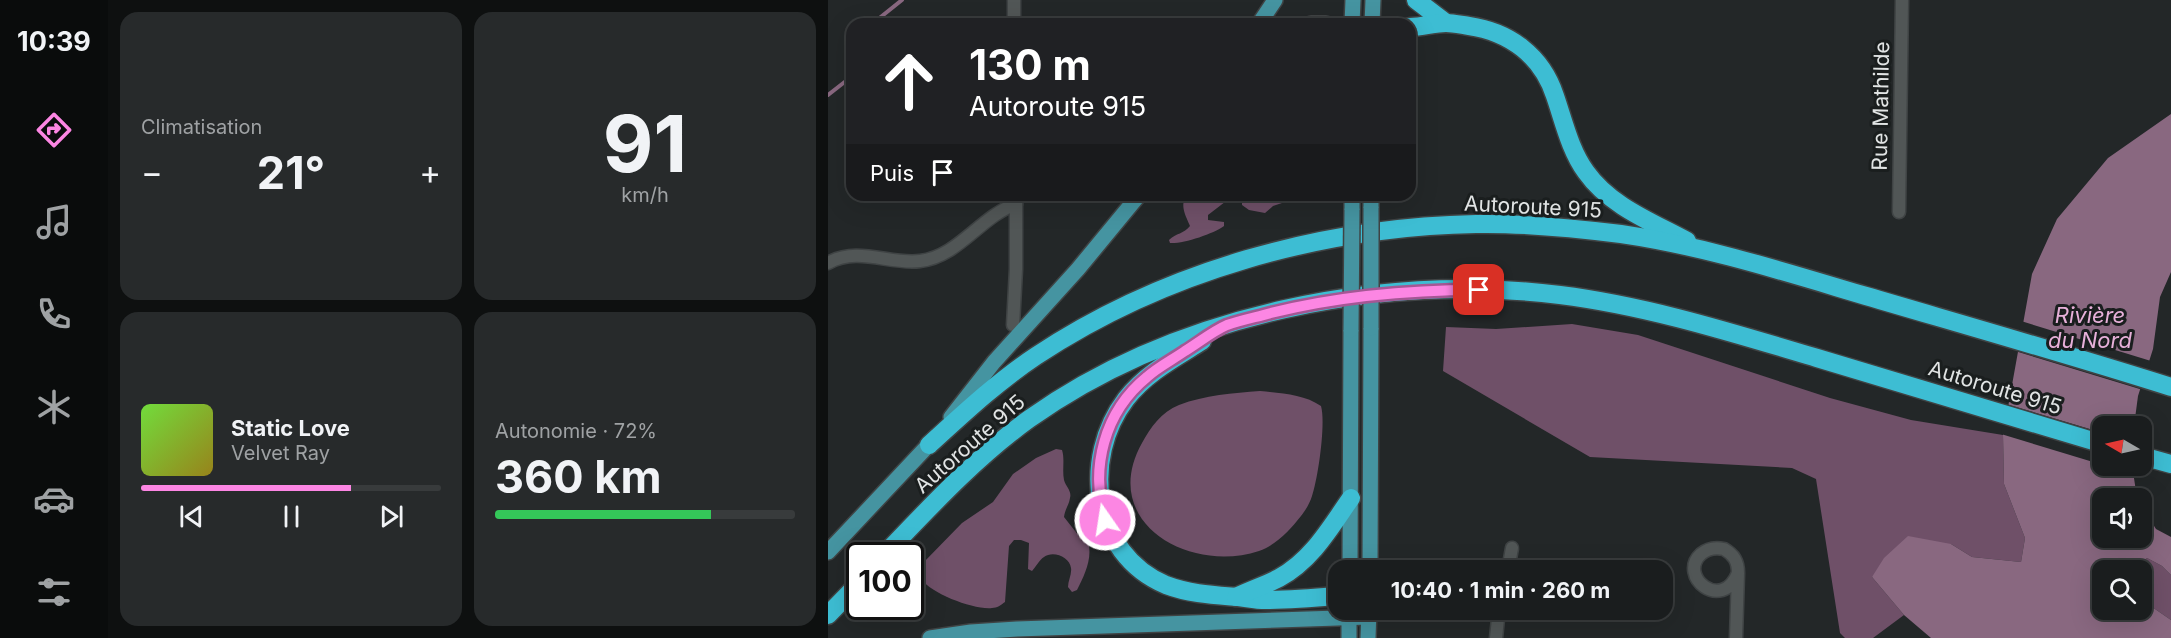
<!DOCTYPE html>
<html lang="fr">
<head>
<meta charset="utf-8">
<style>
  body { margin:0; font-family:Inter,sans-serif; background:#272a2b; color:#f1f3f6; height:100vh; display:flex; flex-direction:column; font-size:22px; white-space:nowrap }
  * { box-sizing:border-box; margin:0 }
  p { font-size:20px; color:#9fa2a4 }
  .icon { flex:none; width:33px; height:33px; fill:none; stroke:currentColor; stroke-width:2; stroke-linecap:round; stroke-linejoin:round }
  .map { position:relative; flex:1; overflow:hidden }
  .sheet { display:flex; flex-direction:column; gap:12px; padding:12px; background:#0e1010; width:720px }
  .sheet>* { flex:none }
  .top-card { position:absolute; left:18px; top:18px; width:570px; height:183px; border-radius:18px; box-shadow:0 6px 24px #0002,0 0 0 2px #383b3c; background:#202124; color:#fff; overflow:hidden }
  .needle { width:39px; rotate:279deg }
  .fabs { position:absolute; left:1264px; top:416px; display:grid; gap:12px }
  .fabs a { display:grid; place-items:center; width:60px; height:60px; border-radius:12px; background:#1a1d1e; box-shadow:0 6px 24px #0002,0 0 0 2px #383b3c; font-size:30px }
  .speed { position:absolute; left:18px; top:542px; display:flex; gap:12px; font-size:30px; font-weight:700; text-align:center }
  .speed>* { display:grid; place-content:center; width:78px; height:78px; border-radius:50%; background:#1a1d1e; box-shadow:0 6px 24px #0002,0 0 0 2px #383b3c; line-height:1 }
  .speed .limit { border:3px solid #111; border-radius:9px; background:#fff; color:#111 }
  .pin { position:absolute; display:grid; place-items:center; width:51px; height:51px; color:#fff; margin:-26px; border-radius:12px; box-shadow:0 3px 9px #0006 }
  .me { position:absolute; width:66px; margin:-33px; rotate:347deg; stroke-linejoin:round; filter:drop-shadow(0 0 4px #0008) }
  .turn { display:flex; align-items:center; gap:21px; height:126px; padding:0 24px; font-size:27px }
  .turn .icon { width:78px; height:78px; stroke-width:2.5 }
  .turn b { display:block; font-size:42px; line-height:51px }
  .then { display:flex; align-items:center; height:57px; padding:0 24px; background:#0003; gap:12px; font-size:22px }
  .big { font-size:45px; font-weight:700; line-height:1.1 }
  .sheet .tile { flex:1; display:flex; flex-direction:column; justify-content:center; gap:9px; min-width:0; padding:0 21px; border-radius:18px; background:#272a2b }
  .sheet .dial { align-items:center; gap:0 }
  .dial b { font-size:78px; line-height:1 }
  .song { display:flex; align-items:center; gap:18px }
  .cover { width:72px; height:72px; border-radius:9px; background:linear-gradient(135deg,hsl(100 70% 55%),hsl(50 70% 35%)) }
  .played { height:6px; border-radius:3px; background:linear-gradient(90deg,#fc86e3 70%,#383b3c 70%) }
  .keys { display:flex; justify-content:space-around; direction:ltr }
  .heat { display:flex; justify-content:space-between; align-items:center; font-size:33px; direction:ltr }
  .charge { height:9px; border-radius:4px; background:linear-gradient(90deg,#34c759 72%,#383b3c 0) }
  .sheet .tiles { flex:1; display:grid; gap:12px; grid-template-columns:repeat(2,1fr) }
  .trip { position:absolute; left:500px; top:560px; width:345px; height:60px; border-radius:18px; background:#1a1d1e; box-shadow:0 6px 24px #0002,0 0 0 2px #383b3c; font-weight:700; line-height:60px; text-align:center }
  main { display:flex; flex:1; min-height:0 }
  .menu { display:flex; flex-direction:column; width:108px; justify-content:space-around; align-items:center; background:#0a0c0c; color:#9fa2a4 }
  .menu .icon { width:42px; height:42px }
  .menu .active { color:#fc86e3 }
  .menu b { font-size:27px; color:#f1f3f6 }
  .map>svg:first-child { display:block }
  .forest { fill:#6f5068 }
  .water { fill:#896880 }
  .pier { fill:#232728 }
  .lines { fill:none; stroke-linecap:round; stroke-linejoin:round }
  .stream { stroke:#896880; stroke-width:4 }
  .minor-casing { stroke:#3f4344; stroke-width:15 }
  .major-casing { stroke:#3f4344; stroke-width:18 }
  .highway-casing { stroke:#3f4344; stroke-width:21 }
  .minor { stroke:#515656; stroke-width:12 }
  .major { stroke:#4594a1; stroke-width:15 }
  .highway { stroke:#3dbdd3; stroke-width:18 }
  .major-bridge-casing { stroke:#3f4344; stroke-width:18; stroke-linecap:butt }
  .major-bridge { stroke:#4594a1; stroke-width:15 }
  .route-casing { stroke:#a45794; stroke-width:15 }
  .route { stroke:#fc86e3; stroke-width:10 }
  .labels { text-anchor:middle; stroke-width:6; stroke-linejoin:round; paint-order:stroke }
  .street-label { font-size:21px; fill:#e1e4e4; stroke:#1a1e1e }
  .water-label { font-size:22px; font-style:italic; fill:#e7b0d9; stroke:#1a1e1e }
</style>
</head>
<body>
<main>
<nav class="menu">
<b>10:39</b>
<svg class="icon active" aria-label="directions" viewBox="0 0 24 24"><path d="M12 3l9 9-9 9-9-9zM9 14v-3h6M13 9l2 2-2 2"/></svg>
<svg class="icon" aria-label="music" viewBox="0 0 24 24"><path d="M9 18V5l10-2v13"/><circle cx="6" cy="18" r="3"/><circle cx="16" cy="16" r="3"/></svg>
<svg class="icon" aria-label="phone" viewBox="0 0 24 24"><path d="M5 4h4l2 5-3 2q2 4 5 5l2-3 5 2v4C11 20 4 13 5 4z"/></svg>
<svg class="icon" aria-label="climate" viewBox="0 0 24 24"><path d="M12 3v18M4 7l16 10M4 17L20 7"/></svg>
<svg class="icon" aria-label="car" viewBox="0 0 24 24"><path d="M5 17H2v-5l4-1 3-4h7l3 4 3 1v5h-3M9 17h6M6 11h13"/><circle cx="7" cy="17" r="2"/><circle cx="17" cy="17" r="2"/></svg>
<svg class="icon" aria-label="filters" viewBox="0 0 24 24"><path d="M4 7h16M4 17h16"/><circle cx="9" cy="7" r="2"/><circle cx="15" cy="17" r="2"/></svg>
</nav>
<section class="sheet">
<div class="tiles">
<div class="tile"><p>Climatisation</p>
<div class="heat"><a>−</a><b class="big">21°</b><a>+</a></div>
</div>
<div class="tile dial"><b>91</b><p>km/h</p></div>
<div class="tile">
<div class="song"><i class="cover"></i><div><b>Static Love</b><p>Velvet Ray</p></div></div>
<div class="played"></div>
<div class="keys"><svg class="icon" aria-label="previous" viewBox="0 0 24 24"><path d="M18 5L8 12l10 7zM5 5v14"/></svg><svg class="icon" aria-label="pause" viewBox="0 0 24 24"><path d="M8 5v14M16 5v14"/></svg><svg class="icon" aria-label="next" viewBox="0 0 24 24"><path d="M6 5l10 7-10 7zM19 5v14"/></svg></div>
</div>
<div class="tile"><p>Autonomie · 72%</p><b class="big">360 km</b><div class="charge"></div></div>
</div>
</section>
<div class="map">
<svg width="1343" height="638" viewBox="0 0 1343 638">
  <rect width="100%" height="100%" fill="#232728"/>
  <g class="forest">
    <path d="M 359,195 L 406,195 L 380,215 L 380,220 L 396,222 L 396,226 C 385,234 355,244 342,243 L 341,240 C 348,233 356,234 362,226 C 358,216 351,205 359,195 Z"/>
    <path d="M 414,195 L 460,195 L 457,202 L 445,206 L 437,213 L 421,210 L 414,205 Z"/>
    <path d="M 744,324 L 810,335 L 1002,398 L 1083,420 L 1175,435 L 1176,484 L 1197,538 L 1193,562 L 1144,557 L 1123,544 L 1044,577 L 1076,615 L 1045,638 L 1017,638 L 1012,633 L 988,479 L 964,468 L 762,457 L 615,371 L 618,327 L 668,329 Z"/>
    <path d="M 432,391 C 452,393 476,394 493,406 C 498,423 490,479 484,496 C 482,503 477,511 473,516 C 462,530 448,545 431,551 C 361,574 270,522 314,443 C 323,427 333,412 351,405 C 377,395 405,393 432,391 Z"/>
    <path d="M 228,449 L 234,450 C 237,459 234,470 236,480 C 238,487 244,491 242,498 C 241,505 237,509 236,517 L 251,536 L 260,542 C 265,558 256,576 249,590 L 244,592 L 240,587 C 240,581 244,574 243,568 C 242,557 225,550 216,557 C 211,560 208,567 204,571 L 200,569 L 201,543 L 193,540 L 186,540 L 181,546 L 177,602 C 173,605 169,608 164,608 C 146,610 104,594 93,579 L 95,563 L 134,523 L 165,502 L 185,474 L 208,458 Z"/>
    <path d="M 1319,558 L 1334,566 L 1343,575 L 1343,620 L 1314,600 L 1314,570 L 1302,570 Z"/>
  </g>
  <path class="water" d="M 1343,114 L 1343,272 L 1332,297 L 1325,349 L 1310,396 L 1306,426 L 1275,426 L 1275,465 L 1304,465 L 1309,498 L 1275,498 L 1275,537 L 1314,537 L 1314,507 L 1328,529 L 1343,537 L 1343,575 L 1334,566 L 1319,558 L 1302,570 L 1275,570 L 1275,609 L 1314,609 L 1314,600 L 1343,620 L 1343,638 L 1103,638 L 1076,615 L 1044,577 L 1056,558 L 1080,536 L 1123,544 L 1144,557 L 1193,562 L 1197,538 L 1176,484 L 1175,435 L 1204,274 L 1229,219 L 1280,158 Z"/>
  <g class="pier">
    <path d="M 1193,321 L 1323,361 L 1315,390 L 1187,351 Z"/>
    <path d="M 1178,404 L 1275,433 L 1275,465 L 1173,434 Z"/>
    <path d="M 1277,465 L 1307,465 L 1307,474 L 1304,473 Z"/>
  </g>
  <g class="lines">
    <g class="stream">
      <path d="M 44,24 L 74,0"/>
      <path d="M 0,95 L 23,77 L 24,73"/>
    </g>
    <g class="minor-casing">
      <g id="minor">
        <path d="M 186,0 L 186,24"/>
        <path d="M 1071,212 L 1074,0"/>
        <path d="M 0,263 C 30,246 62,265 92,261 C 130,257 153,216 188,204"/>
        <path d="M 185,325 L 188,269 L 188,195"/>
        <path d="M 680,570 L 684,548"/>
        <path d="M 668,638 L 671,609"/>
        <path d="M 908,638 L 910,573 C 910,561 906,555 896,549 C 887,547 880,548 873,554 C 849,576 894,613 910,573"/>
      </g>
    </g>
    <g class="major-casing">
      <g id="major">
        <path d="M 431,24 L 447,0"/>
        <path d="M 483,24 L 498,24"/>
        <path d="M 524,24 L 525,0"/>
        <path d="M 544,24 L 545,0"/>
        <path d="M 524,195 L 524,210"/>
        <path d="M 543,208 L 543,195"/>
        <path d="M 123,417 L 166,362 L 250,269 L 311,195"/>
        <path d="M 0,552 L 109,436"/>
        <path d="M 522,570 L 523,330"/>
        <path d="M 542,570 L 543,328"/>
        <path d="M 102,638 L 143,632 L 189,629 L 540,617"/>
        <path d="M 521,638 L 521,609"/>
        <path d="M 540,638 L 541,609"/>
      </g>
    </g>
    <g class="highway-casing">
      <g id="highway">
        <path d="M 588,0 L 618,23"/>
        <path d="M 582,27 C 595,27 606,23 618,23 C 625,23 634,25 641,26 C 682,32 714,56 727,96 C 736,122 742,150 758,172 C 782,206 824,222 859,241"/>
        <path d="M 374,341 C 347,358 318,373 298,399 C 253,458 264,554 338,585 C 362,594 385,595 410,597 C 419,598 428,600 437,600 C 461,600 486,598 510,596"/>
        <path d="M 101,445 C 135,414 169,382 208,356 C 336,271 495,227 648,224 C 696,223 745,228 793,234 C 876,246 957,272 1038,296 C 1140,326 1242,355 1343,387"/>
        <path d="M 1314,456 L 1343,464"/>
        <path d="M 56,555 C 102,507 147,458 201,419 C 349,314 554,273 732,295 C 820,306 905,333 989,358 C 1085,386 1180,415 1275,444"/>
        <path d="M 408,597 C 422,590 438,585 451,578 C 484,560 502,528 523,498"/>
        <path d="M 0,615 L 32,582"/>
      </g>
    </g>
    <use href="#minor" class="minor"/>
    <use href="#major" class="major"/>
    <use href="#highway" class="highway"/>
    <g class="major-bridge-casing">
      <g id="major-bridge">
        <path d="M 543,328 L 543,208"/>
        <path d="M 523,330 L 524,210"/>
      </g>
    </g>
    <use href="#major-bridge" class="major-bridge"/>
  </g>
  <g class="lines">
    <g class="route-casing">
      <path id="route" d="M 277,520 C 262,468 276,412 319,377 C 330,367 344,360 357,351 C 370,343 385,331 399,325 C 413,320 429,317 443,313 C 511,296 581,290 651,290"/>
    </g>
    <use href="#route" class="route"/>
  </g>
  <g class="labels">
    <g class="street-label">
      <text transform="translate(1053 106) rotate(-89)" y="7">Rue Mathilde</text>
      <text transform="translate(705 207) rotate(3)" y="7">Autoroute 915</text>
      <text transform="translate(1167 388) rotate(17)" y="7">Autoroute 915</text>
      <text transform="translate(142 444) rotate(-41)" y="7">Autoroute 915</text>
    </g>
    <g class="water-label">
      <text x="1262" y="323">Rivière<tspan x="1262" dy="25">du Nord</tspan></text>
    </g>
  </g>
</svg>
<div class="fabs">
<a><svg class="needle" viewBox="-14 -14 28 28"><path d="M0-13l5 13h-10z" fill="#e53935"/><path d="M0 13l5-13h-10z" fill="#9fa2a4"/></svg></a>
<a><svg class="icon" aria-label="sound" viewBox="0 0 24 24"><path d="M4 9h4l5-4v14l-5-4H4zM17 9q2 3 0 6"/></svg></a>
<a><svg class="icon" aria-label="search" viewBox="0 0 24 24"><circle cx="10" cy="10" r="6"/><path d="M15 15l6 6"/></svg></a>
</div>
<div class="speed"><div class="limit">100</div></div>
<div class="pin" style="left:651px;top:290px;background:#d93025"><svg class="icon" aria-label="arrive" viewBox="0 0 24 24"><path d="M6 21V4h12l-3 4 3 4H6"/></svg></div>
<svg class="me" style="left:277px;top:520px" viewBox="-20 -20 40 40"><circle r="17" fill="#fc86e3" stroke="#fff" stroke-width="3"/><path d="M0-11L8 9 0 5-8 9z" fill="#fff"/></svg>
<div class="trip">10:40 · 1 min · 260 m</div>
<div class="top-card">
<div class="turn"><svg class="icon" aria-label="ahead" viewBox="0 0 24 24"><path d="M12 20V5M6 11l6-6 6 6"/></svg><div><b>130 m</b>Autoroute 915</div></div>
<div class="then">Puis<svg class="icon" aria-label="arrive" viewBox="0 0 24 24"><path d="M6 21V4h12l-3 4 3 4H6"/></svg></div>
</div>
</div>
</main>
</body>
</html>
